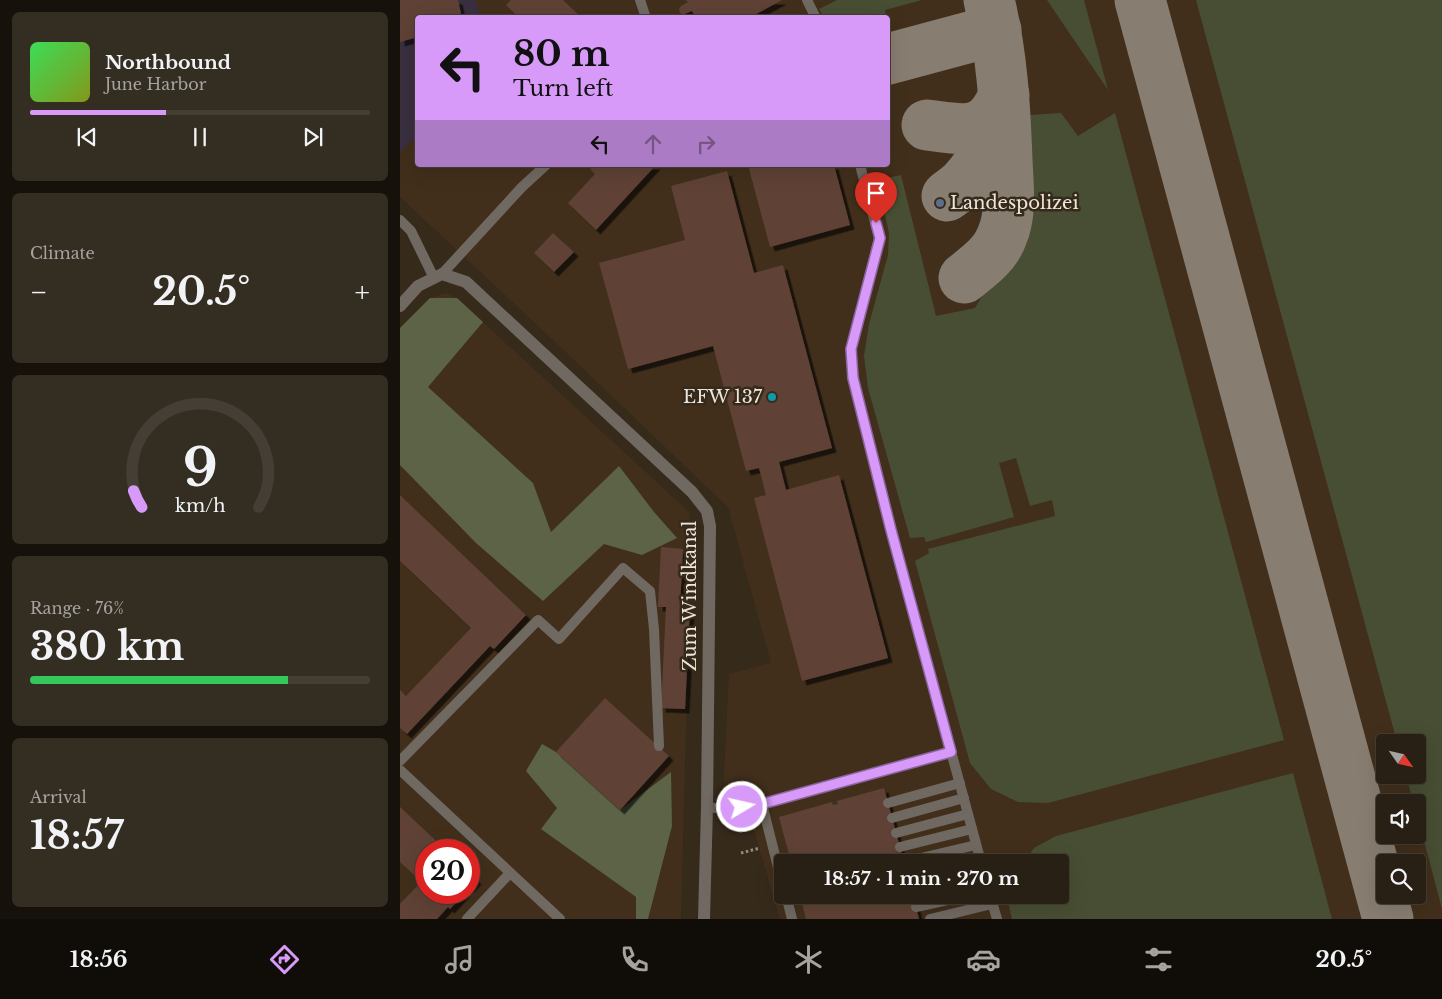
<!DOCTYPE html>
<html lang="en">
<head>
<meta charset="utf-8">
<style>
  body { margin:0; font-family:"Libre Baskerville",serif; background:#342d22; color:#f1f3f6; height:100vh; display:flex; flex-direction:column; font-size:19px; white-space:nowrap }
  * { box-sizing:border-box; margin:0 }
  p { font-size:16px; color:#a5a3a0 }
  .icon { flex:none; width:28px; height:28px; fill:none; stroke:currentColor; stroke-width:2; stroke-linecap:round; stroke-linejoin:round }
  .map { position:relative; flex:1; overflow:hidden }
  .sheet { display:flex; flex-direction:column; gap:12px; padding:12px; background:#16120b; width:400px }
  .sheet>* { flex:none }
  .banner { position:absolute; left:15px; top:15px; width:475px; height:152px; border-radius:5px; box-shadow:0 5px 20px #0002,0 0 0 1px #443e34; background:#d89af8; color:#111; overflow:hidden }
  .needle { width:32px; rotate:124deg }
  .tools { position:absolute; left:976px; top:734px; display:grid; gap:10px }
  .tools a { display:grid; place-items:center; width:50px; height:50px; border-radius:5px; background:#282014; box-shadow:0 5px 20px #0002,0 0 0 1px #443e34; font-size:25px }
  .speed { position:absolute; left:15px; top:839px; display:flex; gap:10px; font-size:25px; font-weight:700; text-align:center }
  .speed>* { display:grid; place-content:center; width:65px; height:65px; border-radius:50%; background:#282014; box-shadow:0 5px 20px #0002,0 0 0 1px #443e34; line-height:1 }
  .speed .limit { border:8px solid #d22; background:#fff; color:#111 }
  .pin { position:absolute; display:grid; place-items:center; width:42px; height:42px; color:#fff; margin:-51px -21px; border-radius:50% 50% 50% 0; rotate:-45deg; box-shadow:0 0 5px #0007 }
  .pin .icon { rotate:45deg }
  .me { position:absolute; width:55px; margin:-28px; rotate:81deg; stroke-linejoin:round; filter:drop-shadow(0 0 4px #0008) }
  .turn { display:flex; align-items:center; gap:18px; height:105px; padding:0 15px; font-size:22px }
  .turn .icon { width:65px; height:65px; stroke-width:2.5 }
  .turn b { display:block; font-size:35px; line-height:42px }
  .lanes { display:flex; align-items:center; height:48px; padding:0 15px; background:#0003; justify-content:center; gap:25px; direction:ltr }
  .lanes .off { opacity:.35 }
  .big { font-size:38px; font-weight:800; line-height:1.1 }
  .sheet .tile { flex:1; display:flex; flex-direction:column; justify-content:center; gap:8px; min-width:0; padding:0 18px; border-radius:8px; background:#342d22 }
  .sheet .dial { align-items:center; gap:0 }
  .dial svg { height:130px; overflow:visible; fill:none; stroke:#443e34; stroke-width:7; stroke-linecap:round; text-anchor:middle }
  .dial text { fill:#f1f3f6; stroke:none }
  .song { display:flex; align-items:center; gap:15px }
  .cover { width:60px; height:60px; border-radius:8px; background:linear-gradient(135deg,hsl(130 70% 55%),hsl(70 70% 35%)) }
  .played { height:5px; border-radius:2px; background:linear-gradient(90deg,#d89af8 40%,#443e34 40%) }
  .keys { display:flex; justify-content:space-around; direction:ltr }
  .heat { display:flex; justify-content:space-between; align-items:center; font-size:28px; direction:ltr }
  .charge { height:8px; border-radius:4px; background:linear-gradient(90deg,#34c759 76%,#443e34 0) }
  .trip { position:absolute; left:374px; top:854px; width:295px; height:50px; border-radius:5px; background:#282014; box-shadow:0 5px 20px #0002,0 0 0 1px #443e34; font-weight:800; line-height:50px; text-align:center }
  .tab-bar { display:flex; height:80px; justify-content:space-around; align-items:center; background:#100d08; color:#a5a3a0 }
  .tab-bar .icon { width:35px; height:35px }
  .tab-bar .current { color:#d89af8 }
  .tab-bar b { font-size:22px; color:#f1f3f6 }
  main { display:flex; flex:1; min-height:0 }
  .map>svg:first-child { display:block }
  .built { fill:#412f1b; fill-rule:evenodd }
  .industrial { fill:#392f3f }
  .green { fill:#484e33 }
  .forest { fill:#5c6347 }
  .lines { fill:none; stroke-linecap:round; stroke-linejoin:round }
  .taxiway { stroke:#887d71; stroke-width:51 }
  .building { fill:#5e4236; filter:url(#shadow) }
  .path { stroke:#94897d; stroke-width:3; stroke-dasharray:2.5 2.5; stroke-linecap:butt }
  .lane { stroke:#706962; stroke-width:10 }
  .street { stroke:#706962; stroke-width:12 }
  .route-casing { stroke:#8c64a1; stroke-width:12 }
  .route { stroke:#d89af8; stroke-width:9 }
  .service-dot { fill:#5c6f8a; stroke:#362a1b; stroke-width:2 }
  .culture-dot { fill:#0f9aa8; stroke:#362a1b; stroke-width:2 }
  .labels { text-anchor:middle; stroke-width:5; stroke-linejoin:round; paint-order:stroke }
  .poi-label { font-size:18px; fill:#eee5dc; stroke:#362a1b; text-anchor:start }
  .street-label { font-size:18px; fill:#eee5dc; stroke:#362a1b }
</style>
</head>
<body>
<main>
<section class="sheet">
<div class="tile">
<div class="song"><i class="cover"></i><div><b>Northbound</b><p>June Harbor</p></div></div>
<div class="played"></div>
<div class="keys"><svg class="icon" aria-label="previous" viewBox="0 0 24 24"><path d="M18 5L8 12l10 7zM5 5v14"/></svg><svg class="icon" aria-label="pause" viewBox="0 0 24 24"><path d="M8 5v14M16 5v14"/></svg><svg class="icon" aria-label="next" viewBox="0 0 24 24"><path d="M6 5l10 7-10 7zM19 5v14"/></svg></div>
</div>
<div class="tile"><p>Climate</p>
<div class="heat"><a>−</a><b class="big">20.5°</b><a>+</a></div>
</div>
<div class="tile dial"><svg viewBox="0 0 100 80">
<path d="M14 69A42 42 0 1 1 86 69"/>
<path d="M14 69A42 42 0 0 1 9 59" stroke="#d89af8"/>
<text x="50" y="56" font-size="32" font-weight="700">9</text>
<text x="50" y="72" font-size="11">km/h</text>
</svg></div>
<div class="tile"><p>Range · 76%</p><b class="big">380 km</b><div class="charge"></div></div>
<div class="tile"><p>Arrival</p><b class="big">18:57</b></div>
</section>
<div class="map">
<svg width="1042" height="919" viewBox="0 0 1042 919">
  <defs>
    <filter id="shadow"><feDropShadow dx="4.5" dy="4.5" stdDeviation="0" flood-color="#0009"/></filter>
  </defs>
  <rect width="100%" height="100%" fill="#362a1b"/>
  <g class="built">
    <path d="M 76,0 L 1042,0 L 1042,919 L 380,919 L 342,790 L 323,795 L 329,674 L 371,663 L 328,507 L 134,322 L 0,197 L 0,153 L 17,135 L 18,165 L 488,165 L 488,18 L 81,18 ZM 985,742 L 1018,742 L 1018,775 L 985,775 ZM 985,802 L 1018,802 L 1018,835 L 985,835 ZM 382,862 L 660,862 L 660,895 L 382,895 ZM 985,862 L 1018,862 L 1018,895 L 985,895 Z"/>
    <path d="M 46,293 L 57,298 L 289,512 L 291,535 L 281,919 L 0,919 L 0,328 L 30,298 ZM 26,850 L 69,850 L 69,892 L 26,892 Z"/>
  </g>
  <path class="industrial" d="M 0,0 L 76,0 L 81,17 L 18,18 L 17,135 L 0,153 Z"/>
  <g class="green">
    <path d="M 437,0 L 522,0 L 485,10 L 486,17 L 452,18 L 451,16 L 448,17 L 424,17 L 419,9 Z"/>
    <path d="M 647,0 L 684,0 L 708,90 Z"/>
    <path d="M 796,0 L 1042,0 L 1042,909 L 1018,818 L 1018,802 L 1013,802 L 1006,775 L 1018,775 L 1018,742 L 997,742 Z"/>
    <path d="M 661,113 L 678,136 L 715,113 L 884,740 L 648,803 L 618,802 L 591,789 L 570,763 L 515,561 L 529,553 L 528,549 L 655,516 L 652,500 L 630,506 L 616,458 L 599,463 L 614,517 L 526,542 L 524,537 L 510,538 L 468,388 L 464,356 L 469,324 L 488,255 L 489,233 L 477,180 L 501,175 L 536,316 L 575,308 L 621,232 L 616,116 Z"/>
    <path d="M 893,773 L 932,919 L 612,919 L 609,906 L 611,895 L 660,895 L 660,862 L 624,862 L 634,848 L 656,836 Z"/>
  </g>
  <g class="forest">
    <path d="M 30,298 L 57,298 L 83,322 L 28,387 L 133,483 L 151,532 L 219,466 L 254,512 L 277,538 L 242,555 L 204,544 L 143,601 L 76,543 L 0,465 L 0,328 Z"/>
    <path d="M 142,744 L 156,752 L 220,810 L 271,772 L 272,826 L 248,919 L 236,919 L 236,897 L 141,829 L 157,808 L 126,771 Z"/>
  </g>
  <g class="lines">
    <g class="taxiway">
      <path d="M 740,0 L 988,919"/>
      <path d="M 488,59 L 596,30"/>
      <path d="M 527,125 C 566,130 586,137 604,95"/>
      <path d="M 547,196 C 553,191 560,187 565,181 C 583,162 594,134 600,110"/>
      <path d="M 564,278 C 579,266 595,255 602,236 C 612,213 608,185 607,160 C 605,106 602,53 589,0"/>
    </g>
  </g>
  <g class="building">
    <path d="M 0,0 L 58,0 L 62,18 L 18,18 L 18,37 L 0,42 Z"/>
    <path d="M 111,0 L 163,0 L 182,18 L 119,18 L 106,5 Z"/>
    <path d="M 286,0 L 382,0 L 349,18 L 296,18 L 292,11 L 282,15 L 280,13 L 279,9 L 281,6 L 288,2 Z"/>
    <path d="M 194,165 L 256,165 L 196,230 L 168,203 L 195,174 L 190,169 Z"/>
    <path d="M 348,165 L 434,165 L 450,225 L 370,247 Z"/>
    <path d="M 327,171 L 354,273 L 383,265 L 432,448 L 379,462 L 386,490 L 439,475 L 488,658 L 402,681 L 354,498 L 366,495 L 359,468 L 346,471 L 313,346 L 228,369 L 199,263 L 285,240 L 271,186 Z"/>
    <path d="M 153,233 L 174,252 L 154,272 L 134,253 Z"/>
    <path d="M 0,495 L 126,615 L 94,649 L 90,646 L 7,734 L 0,728 L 0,690 L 6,696 L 71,628 L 0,561 Z"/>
    <path d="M 261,547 L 283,549 L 280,606 L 290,607 L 285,709 L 261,708 L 266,607 L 258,607 Z"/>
    <path d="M 205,698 L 269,756 L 220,810 L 156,752 Z"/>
    <path d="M 484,788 L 504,862 L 391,862 L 379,817 L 432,802 L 433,805 L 438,804 L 437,801 Z"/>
    <path d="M 0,807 L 46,850 L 26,850 L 26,892 L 66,892 L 50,909 L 48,907 L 37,919 L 0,919 L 0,904 L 21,882 L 0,862 Z"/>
    <path d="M 69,872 L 77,880 L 69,889 Z"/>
    <path d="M 400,895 L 513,895 L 519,919 L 406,919 Z"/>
  </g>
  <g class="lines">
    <path class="path" d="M 341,853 L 360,848"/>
    <g class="lane">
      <path d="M 240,0 L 246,18"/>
      <path d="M 407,0 L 416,18"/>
      <path d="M 460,165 L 479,238 L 451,349 L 453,377 L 491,530 L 581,862"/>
      <path d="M 0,220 L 11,231 L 34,278"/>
      <path d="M 42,274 L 122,187 L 146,165"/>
      <path d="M 0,761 L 138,620 L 159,639 L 223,568 L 250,591 L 254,629 L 259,746"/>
      <path d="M 0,770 L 160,919"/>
      <path d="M 488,803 L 560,783"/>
      <path d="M 307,807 L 323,809 L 362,804"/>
      <path d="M 492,818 L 564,798"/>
      <path d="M 496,833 L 568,814"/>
      <path d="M 500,847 L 572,829"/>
      <path d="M 504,862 L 576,845"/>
      <path d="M 382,883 L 362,804 L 551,752"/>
      <path d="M 386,895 L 392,919"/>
      <path d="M 590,895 L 597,919"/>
      <path d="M 516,907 L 570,895"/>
      <path d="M 67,919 L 110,873"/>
      <path d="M 530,919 L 592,904"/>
    </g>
    <path class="street" d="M 0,306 L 18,286 L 42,274 L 66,282 L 292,492 L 307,511 L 310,526 L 307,807 L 304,919"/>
  </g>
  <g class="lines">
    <g class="route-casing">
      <path id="route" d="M 342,807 L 362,804 L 551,752 L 491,530 L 453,378 L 451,349 L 480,238 L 476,223"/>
    </g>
    <use href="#route" class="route"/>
  </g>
  <circle class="service-dot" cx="540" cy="203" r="5"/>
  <circle class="culture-dot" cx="372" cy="397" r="5"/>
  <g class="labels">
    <g class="poi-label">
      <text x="550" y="209">Landespolizei</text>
      <text x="362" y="403" text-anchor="end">EFW 137</text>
    </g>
    <g class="street-label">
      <text transform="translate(290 596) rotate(-90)" y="6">Zum Windkanal</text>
    </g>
  </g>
</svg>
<div class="tools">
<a><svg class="needle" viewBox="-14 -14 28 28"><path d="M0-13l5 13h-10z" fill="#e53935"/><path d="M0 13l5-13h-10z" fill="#a5a3a0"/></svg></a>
<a><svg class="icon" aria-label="sound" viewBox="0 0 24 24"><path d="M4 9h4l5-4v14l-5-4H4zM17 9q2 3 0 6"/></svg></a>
<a><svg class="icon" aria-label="search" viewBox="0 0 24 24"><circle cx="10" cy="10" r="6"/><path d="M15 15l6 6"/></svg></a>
</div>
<div class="speed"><div class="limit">20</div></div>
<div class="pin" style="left:476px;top:223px;background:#d93025"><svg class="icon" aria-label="arrive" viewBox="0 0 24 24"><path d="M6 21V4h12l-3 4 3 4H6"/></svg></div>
<svg class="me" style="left:342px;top:807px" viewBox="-20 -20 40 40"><circle r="17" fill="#d89af8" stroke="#fff" stroke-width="3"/><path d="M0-11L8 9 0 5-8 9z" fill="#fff"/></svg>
<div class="trip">18:57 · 1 min · 270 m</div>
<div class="banner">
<div class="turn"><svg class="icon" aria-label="left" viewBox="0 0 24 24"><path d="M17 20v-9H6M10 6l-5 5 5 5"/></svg><div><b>80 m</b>Turn left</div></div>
<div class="lanes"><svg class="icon" aria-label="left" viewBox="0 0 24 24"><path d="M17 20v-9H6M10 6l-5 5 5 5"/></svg><svg class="icon off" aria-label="ahead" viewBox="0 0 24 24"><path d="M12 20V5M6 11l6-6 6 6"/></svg><svg class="icon off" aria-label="right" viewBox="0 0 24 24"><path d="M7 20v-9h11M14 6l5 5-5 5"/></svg></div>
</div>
</div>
</main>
<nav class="tab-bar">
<b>18:56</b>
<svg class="icon current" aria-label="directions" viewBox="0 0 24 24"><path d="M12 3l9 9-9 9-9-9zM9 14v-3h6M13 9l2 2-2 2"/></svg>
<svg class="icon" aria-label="music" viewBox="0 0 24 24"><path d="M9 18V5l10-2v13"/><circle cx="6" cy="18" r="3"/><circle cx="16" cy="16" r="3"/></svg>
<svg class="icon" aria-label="phone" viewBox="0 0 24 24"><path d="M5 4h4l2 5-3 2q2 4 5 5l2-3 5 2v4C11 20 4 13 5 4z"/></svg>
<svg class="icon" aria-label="climate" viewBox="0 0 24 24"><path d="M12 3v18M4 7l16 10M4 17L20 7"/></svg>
<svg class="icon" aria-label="car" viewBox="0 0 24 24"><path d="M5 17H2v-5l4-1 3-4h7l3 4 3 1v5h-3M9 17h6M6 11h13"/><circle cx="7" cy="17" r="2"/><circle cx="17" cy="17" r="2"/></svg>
<svg class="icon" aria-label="filters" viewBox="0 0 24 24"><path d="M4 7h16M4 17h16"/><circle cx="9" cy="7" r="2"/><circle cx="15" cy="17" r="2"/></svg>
<b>20.5°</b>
</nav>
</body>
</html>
